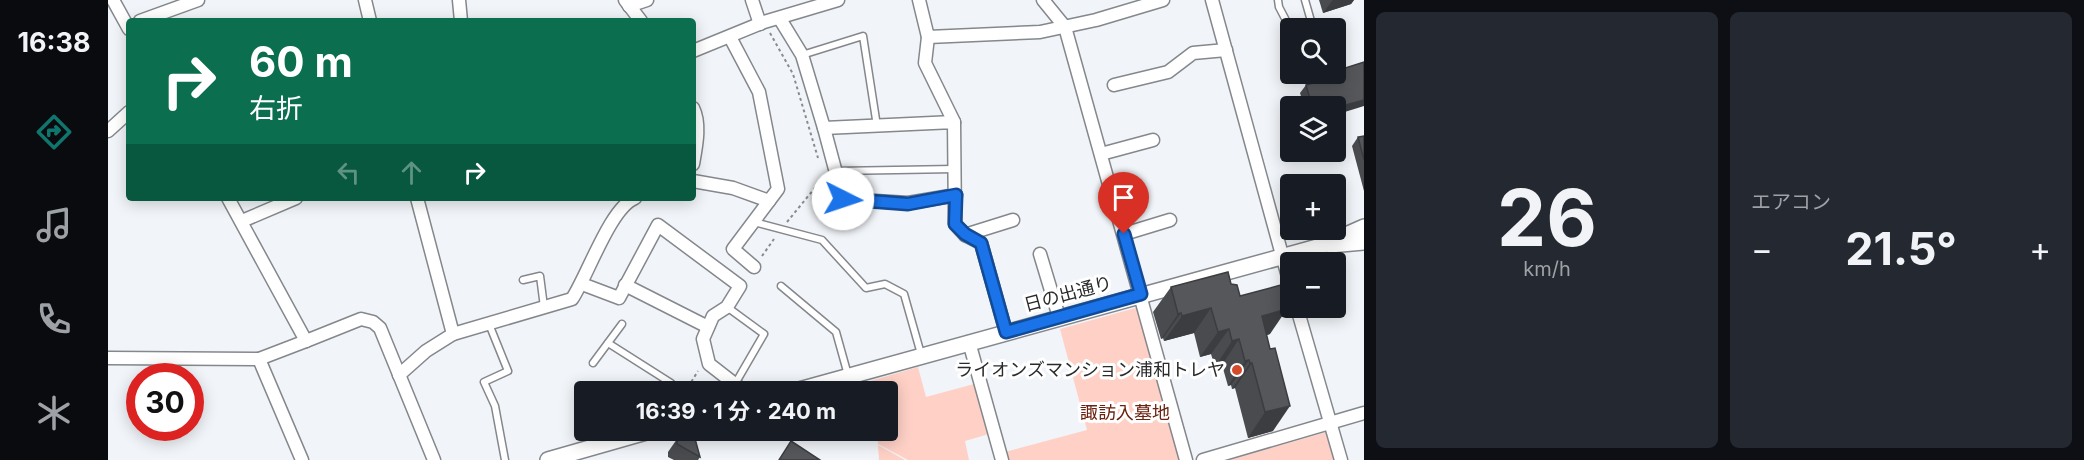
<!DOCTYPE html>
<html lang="ja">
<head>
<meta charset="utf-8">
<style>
  body { margin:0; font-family:Inter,"Noto Sans JP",sans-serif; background:#242831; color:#f1f3f6; height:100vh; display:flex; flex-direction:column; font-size:22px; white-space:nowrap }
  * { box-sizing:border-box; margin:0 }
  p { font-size:20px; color:#9ea1a6 }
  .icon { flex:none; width:33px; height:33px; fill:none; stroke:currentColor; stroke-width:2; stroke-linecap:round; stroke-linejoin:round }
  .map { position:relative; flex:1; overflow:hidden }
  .side { display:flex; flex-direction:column; gap:12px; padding:12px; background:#0d0f14; width:720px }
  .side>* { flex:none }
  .banner { position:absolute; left:18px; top:18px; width:570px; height:183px; border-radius:6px; box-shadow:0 3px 15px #0003; background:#0b6e4f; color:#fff; overflow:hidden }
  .controls { position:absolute; left:1172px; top:18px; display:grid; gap:12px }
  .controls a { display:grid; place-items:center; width:66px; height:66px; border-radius:6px; background:#171b24; box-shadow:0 3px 15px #0003; font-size:30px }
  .speed { position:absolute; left:18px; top:363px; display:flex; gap:12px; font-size:30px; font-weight:700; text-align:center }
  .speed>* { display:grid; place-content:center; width:78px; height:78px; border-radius:50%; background:#171b24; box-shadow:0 3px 15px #0003; line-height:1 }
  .speed .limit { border:9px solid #d22; background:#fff; color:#111 }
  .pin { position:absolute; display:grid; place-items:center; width:51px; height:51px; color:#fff; margin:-62px -26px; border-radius:50% 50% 50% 0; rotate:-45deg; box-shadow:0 0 6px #0007 }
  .pin .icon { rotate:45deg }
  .me { position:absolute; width:66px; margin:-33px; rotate:94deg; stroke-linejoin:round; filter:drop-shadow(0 0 4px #0008) }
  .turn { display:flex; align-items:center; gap:21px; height:126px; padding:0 24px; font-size:27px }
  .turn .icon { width:78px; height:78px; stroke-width:2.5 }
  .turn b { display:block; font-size:42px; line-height:51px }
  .lanes { display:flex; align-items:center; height:57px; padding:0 24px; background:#0003; justify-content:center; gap:30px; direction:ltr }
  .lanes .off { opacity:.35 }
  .big { font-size:45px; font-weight:700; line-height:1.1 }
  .side .tile { flex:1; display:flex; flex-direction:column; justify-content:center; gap:9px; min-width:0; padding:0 21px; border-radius:9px; background:#242831 }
  .side .dial { align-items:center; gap:0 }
  .dial b { font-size:78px; line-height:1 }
  .heat { display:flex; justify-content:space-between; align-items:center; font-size:33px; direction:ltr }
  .side .tiles { flex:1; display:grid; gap:12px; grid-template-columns:repeat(2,1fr) }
  .trip { position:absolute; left:466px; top:381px; width:324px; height:60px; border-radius:6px; background:#171b24; box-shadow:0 3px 15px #0003; font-weight:700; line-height:60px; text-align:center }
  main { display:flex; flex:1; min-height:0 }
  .tab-bar { display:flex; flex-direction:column; width:108px; justify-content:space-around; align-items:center; background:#090b0e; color:#9ea1a6 }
  .tab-bar .icon { width:42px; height:42px }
  .tab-bar .selected { color:#0f766e }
  .tab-bar b { font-size:27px; color:#f1f3f6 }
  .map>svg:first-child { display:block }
  .green { fill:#ffd1c6 }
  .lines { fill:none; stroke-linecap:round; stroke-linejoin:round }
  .service-casing { stroke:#84878b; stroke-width:9 }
  .minor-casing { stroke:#84878b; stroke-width:15 }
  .tertiary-casing { stroke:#84878b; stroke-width:18 }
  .path { stroke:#898b8e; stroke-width:2; stroke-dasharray:3 3; stroke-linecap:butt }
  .service { stroke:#fff; stroke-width:6 }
  .minor { stroke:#fff; stroke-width:12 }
  .tertiary { stroke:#fff; stroke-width:15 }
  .wall { fill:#494b4e }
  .shaded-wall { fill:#3c3d40 }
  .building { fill:#55575b; stroke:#3c3d40; stroke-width:1.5 }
  .route-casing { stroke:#114b97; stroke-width:15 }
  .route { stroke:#1a73e8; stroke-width:10 }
  .poi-dot { fill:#d54a2a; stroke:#fff; stroke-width:2 }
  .labels { text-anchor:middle; stroke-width:6; stroke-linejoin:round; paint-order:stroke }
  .street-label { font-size:18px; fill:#292a2b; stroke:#fff }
  .poi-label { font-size:18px; fill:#292a2b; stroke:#fff; text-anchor:end }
  .park-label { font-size:18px; fill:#6c2210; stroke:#fff }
</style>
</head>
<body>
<main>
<nav class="tab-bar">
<b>16:38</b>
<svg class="icon selected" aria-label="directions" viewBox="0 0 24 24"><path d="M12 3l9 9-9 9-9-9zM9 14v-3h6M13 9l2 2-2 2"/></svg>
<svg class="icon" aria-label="music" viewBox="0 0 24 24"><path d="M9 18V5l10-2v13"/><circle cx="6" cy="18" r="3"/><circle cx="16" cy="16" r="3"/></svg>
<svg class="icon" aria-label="phone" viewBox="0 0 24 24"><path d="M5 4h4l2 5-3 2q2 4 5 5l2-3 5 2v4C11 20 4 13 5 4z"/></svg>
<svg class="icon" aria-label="climate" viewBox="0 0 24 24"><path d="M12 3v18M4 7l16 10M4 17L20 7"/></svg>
</nav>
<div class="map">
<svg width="1256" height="460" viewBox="0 0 1256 460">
  <rect width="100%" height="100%" fill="#f1f4f8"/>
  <g class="green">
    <path d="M 1031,307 L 1073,460 L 899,460 L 897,452 L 979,430 L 952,329 Z"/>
    <path d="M 810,367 L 818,397 L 866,384 L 881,434 L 857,441 L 861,460 L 800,460 L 770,444 L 769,437 L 760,431 L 780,430 L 780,392 L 725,392 Z"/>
    <path d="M 1219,432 L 1227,460 L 1121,460 Z"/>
    <path d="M 770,445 L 797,460 L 771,460 Z"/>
  </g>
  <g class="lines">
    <g class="service-casing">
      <g id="service">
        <path d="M 1170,0 L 1171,7 L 1182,28"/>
        <path d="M 1197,0 L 1205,28"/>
        <path d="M 694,55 L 755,36 L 769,126"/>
        <path d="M 728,171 L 847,169"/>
        <path d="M 646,222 L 714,240 L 758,288 L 777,284 L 796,294 L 813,354"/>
        <path d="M 415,280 L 432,276 L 436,307"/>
        <path d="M 673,286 L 728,332 L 740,375"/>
        <path d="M 619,307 L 656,334 L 627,384"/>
        <path d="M 381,324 L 400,371 L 376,382 L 387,406 L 397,460"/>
        <path d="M 500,343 L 563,383 L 558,392"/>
        <path d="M 485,363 L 514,324"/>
      </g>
    </g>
    <g class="minor-casing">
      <g id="minor">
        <path d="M 5,0 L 21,29"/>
        <path d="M 257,0 L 262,21"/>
        <path d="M 351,0 L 353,21"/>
        <path d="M 517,0 L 533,21"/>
        <path d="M 644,0 L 652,24"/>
        <path d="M 811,0 L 820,37 L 932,32 L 988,20 L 1055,0"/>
        <path d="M 935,0 L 957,27 L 1078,460"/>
        <path d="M 1104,0 L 1182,284"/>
        <path d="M 521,6 L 539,0"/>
        <path d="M 672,19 L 694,55 L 716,128 L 846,122 L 847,224 L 857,235 L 873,243 L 898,332"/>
        <path d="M 32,21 L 90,0"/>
        <path d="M 622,37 L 651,92 L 670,189 L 625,249 L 646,267"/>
        <path d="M 820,37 L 817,63 L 846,122"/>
        <path d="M 585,51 L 656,22 L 730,0"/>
        <path d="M 1006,85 L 1060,72 L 1085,53 L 1118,50"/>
        <path d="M 585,108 C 593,124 588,147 585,164"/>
        <path d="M 716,128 L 735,199 L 800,203 L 848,195"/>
        <path d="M 0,131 L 21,112"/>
        <path d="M 993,154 L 1045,140"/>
        <path d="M 585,181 L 625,188 L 661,201"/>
        <path d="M 120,198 L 198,341 L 151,359 L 194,460"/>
        <path d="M 134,221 L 188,198"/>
        <path d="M 1016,234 L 1062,220"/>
        <path d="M 857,235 L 905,220"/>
        <path d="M 932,254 L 951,317"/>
        <path d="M 474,284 L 511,298 L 550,225 L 632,286 L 619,307 L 605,316 L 595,339 L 601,364 L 637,392"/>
        <path d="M 517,285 L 600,327"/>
        <path d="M 1189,308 L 1233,460"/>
        <path d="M 345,334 L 464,299 C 480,275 502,208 527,198"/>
        <path d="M 198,341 L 253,319 L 265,322 L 272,328 L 326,460"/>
        <path d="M 861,342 L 894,460"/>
        <path d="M 0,358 L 151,359"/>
        <path d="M 291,375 L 318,351 L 345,334 L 309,198"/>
        <path d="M 1095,460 L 1256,413"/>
      </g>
    </g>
    <g class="tertiary-casing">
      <g id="tertiary">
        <path d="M 1222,245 L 1256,242"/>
        <path d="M 684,392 L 1213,246 L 1256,227"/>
        <path d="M 440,460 L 545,430"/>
      </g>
    </g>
    <g class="path">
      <path d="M 662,33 L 685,74 L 710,158"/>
      <path d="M 679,222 L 715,178"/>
      <path d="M 654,256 L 666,239"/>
      <path d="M 577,392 L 590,371"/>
    </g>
    <use href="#service" class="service"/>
    <use href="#minor" class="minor"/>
    <use href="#tertiary" class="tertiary"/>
  </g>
  <g class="wall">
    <path d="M 1211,0 L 1246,0 L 1243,4 L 1215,13 Z"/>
    <path d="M 1256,62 L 1227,106 L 1196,106 L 1192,93 L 1198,85 L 1226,77 L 1231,70 Z"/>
    <path d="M 1256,136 L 1256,191 L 1244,146 L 1250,137 Z"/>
    <path d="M 1123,284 L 1162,334 L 1159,335 L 1165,431 L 1140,438 L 1127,388 L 1124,389 L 1123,385 L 1120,386 L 1114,365 L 1107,367 L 1103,354 L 1092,357 L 1086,333 L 1056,341 L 1055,338 L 1053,339 L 1045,312 L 1063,287 Z"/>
    <path d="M 569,439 L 592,457 L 590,460 L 566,460 L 560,457 L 560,452 Z"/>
  </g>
  <g class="shaded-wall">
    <path d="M 1225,0 L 1246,0 L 1243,4 L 1215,13 L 1224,1 Z"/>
    <path d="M 1256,100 L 1256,106 L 1227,115 L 1227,108 Z"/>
    <path d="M 1103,308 L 1086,333 L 1056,341 L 1074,316 Z"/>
    <path d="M 1179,309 L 1162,334 L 1136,341 L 1154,316 Z"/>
    <path d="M 1073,313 L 1055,338 L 1053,339 L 1070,314 Z"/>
    <path d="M 1121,329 L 1103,354 L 1092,357 L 1110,332 Z"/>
    <path d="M 1131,339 L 1114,365 L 1107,367 L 1124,341 Z"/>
    <path d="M 1141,360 L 1123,385 L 1120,386 L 1137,361 Z"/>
    <path d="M 1142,363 L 1144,363 L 1127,388 L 1124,389 Z"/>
    <path d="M 1182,406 L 1165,431 L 1140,438 L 1157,412 Z"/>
  </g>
  <g class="building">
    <path d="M 1256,62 L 1256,100 L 1227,108 L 1227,106 L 1204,106 L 1198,85 L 1232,75 L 1231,70 Z"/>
    <path d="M 1256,136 L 1256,160 L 1250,137 Z"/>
    <path d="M 1120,272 L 1123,284 L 1129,285 L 1132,296 L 1173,285 L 1179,309 L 1154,316 L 1162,349 L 1167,348 L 1182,406 L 1157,412 L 1144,363 L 1142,363 L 1141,360 L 1137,361 L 1131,339 L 1124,341 L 1121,329 L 1110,332 L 1103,308 L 1074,316 L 1073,313 L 1070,314 L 1063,287 Z"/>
    <path d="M 586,435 L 592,457 L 569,444 L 569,439 Z"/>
    <path d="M 683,441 L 712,460 L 671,460 Z"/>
  </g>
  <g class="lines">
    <g class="route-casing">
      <path id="route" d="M 735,199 L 800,204 L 848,195 L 847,224 L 857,234 L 873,243 L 898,332 L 1033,294 L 1016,234"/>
    </g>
    <use href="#route" class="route"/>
  </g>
  <circle class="poi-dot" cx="1129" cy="370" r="6"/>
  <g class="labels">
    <g class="street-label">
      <text transform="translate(960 294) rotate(-15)" y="6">日の出通り</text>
    </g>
    <g class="poi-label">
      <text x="1117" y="376">ライオンズマンション浦和トレヤ</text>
    </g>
    <g class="park-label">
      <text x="1017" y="419">諏訪入墓地</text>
    </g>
  </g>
</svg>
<div class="controls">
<a><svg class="icon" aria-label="search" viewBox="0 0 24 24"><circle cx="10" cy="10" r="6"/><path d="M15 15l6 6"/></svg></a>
<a><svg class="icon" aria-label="layers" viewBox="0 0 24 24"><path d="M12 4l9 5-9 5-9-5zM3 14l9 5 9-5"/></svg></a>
<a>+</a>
<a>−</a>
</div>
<div class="speed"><div class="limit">30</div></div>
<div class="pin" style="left:1016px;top:234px;background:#d93025"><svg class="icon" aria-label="arrive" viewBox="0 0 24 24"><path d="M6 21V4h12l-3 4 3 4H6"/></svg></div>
<svg class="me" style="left:735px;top:199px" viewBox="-20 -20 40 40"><circle r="19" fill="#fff"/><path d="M0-13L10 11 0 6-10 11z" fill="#1a73e8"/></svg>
<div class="trip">16:39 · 1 分 · 240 m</div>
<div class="banner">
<div class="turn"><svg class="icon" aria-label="right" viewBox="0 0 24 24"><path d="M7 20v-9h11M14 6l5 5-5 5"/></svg><div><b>60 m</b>右折</div></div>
<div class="lanes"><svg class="icon off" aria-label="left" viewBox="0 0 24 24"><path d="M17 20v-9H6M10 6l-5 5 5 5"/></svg><svg class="icon off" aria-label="ahead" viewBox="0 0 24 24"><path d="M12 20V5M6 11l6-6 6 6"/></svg><svg class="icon" aria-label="right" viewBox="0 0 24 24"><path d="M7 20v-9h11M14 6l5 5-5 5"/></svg></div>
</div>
</div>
<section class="side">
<div class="tiles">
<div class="tile dial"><b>26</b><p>km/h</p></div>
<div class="tile"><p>エアコン</p>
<div class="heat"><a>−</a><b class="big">21.5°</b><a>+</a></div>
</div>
</div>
</section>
</main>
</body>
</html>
